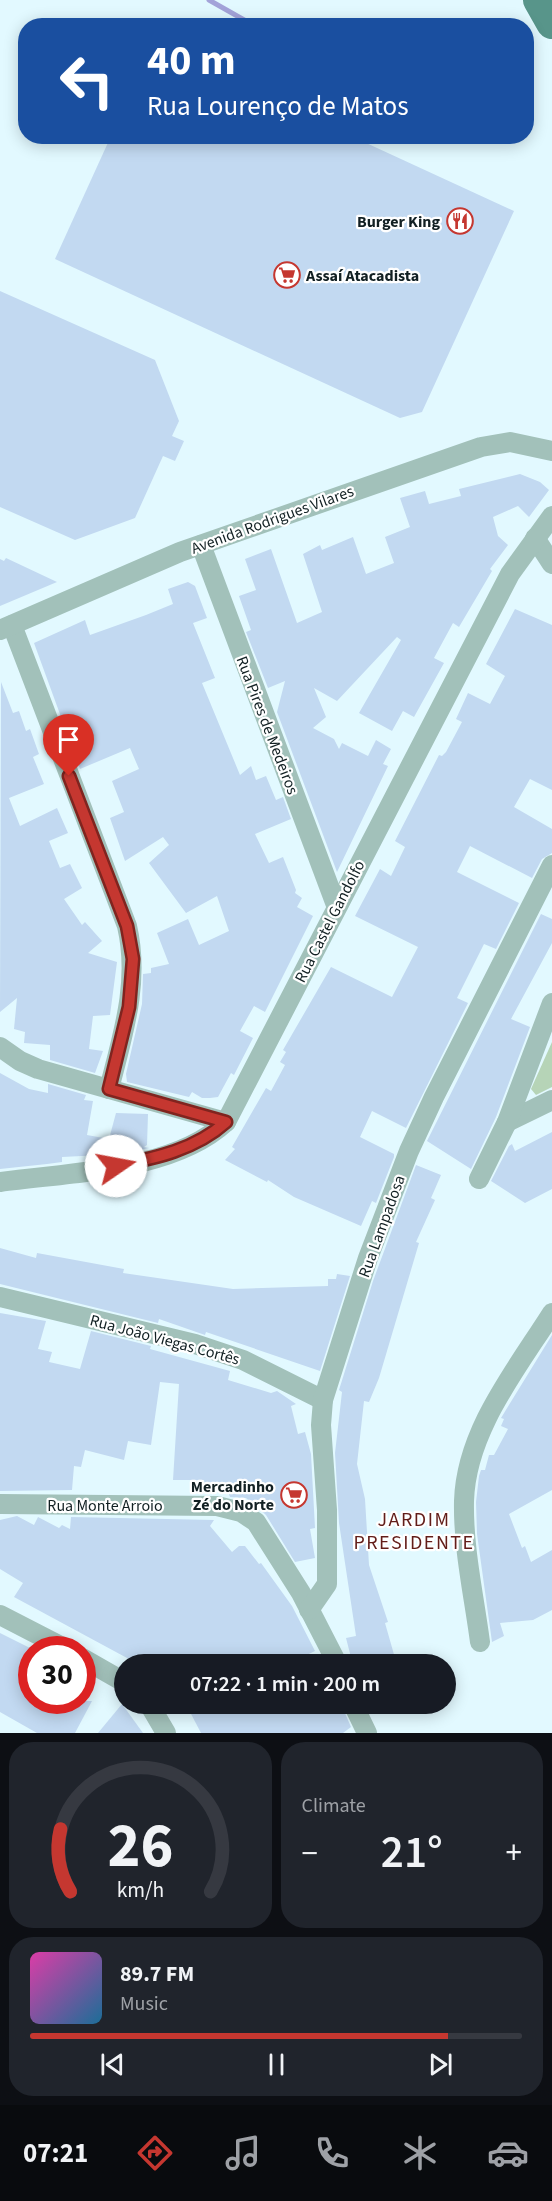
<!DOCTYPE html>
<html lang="en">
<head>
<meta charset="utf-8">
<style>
  body { margin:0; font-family:"Source Sans 3",sans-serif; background:#20242c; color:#f1f3f6; height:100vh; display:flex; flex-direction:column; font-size:22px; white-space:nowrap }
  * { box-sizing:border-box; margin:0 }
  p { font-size:20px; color:#9ea1a6 }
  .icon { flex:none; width:33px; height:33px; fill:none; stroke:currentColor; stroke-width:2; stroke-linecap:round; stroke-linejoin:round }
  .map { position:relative; height:1733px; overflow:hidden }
  .side { display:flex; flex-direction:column; gap:9px; padding:9px; background:#0d0f14; flex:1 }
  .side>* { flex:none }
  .guide { position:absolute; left:18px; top:18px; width:516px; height:126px; border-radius:24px; box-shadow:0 3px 15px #0003; background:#1a4fa0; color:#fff; overflow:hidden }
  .speed { position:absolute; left:18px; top:1636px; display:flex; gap:12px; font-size:30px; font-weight:700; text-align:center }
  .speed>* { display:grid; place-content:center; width:78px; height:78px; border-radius:50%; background:#171b24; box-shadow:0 3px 15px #0003; line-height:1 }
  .speed .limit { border:9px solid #d22; background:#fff; color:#111 }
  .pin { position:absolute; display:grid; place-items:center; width:51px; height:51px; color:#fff; margin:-62px -26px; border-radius:50% 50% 50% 0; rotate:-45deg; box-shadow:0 0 6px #0007 }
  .pin .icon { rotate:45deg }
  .me { position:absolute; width:66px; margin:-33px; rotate:78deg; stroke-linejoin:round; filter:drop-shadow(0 0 4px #0008) }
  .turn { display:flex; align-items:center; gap:21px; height:126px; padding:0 30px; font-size:27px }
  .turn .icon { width:78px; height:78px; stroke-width:2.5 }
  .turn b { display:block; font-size:42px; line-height:51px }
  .big { font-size:45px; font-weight:600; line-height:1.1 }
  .side .card { flex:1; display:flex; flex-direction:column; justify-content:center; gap:9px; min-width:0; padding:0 21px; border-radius:24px; background:#20242c }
  .side .dial { align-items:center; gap:0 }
  .dial svg { height:156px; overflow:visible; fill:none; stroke:#363941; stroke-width:7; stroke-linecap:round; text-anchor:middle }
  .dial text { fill:#f1f3f6; stroke:none }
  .song { display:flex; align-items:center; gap:18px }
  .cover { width:72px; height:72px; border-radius:9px; background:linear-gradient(135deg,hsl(320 70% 55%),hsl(200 70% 35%)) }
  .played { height:6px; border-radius:3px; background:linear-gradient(90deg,#c53730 85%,#363941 85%) }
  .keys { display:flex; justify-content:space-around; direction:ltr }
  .heat { display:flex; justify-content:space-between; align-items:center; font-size:33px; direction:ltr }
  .side .tiles { flex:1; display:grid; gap:9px; grid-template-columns:1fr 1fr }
  .card:last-child { grid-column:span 2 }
  .trip { position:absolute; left:114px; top:1654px; width:342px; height:60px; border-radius:30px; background:#171b24; box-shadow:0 3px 15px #0003; font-weight:600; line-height:60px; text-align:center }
  .tabs { display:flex; height:96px; justify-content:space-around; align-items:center; background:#090b0e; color:#9ea1a6 }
  .tabs .icon { width:42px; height:42px }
  .tabs .on { color:#c53730 }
  .tabs b { font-size:27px; color:#f1f3f6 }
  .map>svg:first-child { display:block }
  .green { fill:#b6d4b7 }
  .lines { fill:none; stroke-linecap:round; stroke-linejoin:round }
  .stream { stroke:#a3a3d9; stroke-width:5 }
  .building { fill:#c2d9f1 }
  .minor { stroke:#a2c1ba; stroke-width:20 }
  .primary { stroke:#58958a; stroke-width:32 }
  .route-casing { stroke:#80241f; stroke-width:15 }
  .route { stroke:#c53730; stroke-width:10 }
  .labels { text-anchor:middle; stroke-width:4.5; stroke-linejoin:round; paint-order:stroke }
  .poi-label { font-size:16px; font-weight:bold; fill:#122023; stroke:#fff; text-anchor:end }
  .street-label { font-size:16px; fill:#122023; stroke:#fff }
  .quarter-label { font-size:20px; letter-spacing:1.5px; fill:#621d19; stroke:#fff }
</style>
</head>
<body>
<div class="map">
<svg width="552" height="1733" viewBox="0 0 552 1733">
  <rect width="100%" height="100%" fill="#e2f9ff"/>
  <path class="green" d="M 552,1042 L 552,1087 L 536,1095 L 531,1089 Z"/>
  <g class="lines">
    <path class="stream" d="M 209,0 L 255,26"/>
  </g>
  <g class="building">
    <path d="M 111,136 L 351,136 L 514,211 L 422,412 L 400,418 L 55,259 Z"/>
    <path d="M 0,291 L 155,360 L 179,421 L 172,436 L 184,441 L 175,461 L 163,456 L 135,518 L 75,540 L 0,507 Z"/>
    <path d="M 520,474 L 540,482 L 549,490 L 529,517 L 518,506 L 493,517 L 498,536 L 508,545 L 490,569 L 492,571 L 459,627 L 453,623 L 434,658 L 444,663 L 414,717 L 403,711 L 392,731 L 359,713 L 401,640 L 397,637 L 337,701 L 314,688 L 326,717 L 313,728 L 334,739 L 339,749 L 342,743 L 368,756 L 376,740 L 391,749 L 383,764 L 388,766 L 337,872 L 277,712 L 285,681 L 268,688 L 246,632 L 251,630 L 239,596 L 256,590 L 245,559 L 271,549 L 297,623 L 322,612 L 303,554 L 320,545 L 322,550 L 353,537 L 366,574 L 394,563 L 385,537 L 410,527 L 400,498 L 425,491 L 429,504 L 461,496 L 459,489 Z"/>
    <path d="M 6,558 L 57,582 L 0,606 L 0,559 L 4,561 Z"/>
    <path d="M 188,582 L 195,586 L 207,618 L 193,623 L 215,678 L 202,683 L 240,775 L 251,766 L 256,780 L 266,776 L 276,800 L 283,797 L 291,819 L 255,834 L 269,863 L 283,857 L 296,890 L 295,893 L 302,898 L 297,907 L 313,916 L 265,1012 L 254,1006 L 240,1031 L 253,1038 L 234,1075 L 231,1073 L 218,1097 L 210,1098 L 202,1098 L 192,1092 L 189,1097 L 127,1082 L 126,1074 L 142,1004 L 143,974 L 151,973 L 151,968 L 169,964 L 157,933 L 188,919 L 199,945 L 229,931 L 217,896 L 186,913 L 149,863 L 169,845 L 163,837 L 125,861 L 110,818 L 124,812 L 112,781 L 139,769 L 130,748 L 80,769 L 34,643 L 85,620 L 90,635 L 146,615 L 173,604 L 168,589 Z"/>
    <path d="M 515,609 L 552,625 L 552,790 L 530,779 L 514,807 L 552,829 L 552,853 L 542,859 L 532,878 L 470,846 L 457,872 L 519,903 L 496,949 L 484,944 L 457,998 L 468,1003 L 406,1128 L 372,1111 L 360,1137 L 394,1154 L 394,1157 L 376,1203 L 372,1201 L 361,1226 L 294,1197 L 268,1180 L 267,1182 L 225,1160 L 235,1149 L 232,1147 L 266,1088 L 271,1091 L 285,1065 L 280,1062 L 286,1052 L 283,1050 L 331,967 L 392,997 L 418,947 L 355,916 L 380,869 L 391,876 L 405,847 L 395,841 L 439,755 L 442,756 L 446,752 L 462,722 L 456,719 L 468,693 L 490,704 L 505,676 L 486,664 Z"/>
    <path d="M 1,682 L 13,713 L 19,711 L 26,731 L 30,729 L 39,754 L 33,757 L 44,784 L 9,798 L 20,826 L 57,808 L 68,833 L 49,841 L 60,868 L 70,864 L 82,888 L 64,899 L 82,925 L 85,922 L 102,941 L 88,953 L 117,962 L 110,1015 L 93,1016 L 89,1049 L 103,1051 L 95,1073 L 50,1060 L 50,1045 L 24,1043 L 25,1032 L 14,1029 L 17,998 L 0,1012 Z"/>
    <path d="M 541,914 L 552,919 L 552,943 L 511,1019 L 530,1027 L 496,1117 L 471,1169 L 427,1141 Z"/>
    <path d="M 0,1073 L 29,1089 L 48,1093 L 48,1084 L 86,1095 L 84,1100 L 93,1101 L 87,1135 L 109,1139 L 116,1113 L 148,1114 L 147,1145 L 144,1147 L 149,1148 L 122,1154 L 62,1157 L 62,1162 L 47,1164 L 0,1169 Z"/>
    <path d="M 552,1132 L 552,1189 L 525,1203 L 491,1181 L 509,1146 L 512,1144 L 515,1151 Z"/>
    <path d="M 416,1165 L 441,1175 L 431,1198 L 435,1200 L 416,1242 L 419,1243 L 379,1378 L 369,1402 L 364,1401 L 357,1464 L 365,1499 L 369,1565 L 388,1622 L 385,1623 L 397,1665 L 353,1665 L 346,1638 L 356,1636 L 339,1523 L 335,1453 L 342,1392 L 339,1390 L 373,1281 Z"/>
    <path d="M 0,1248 L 36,1258 L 37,1253 L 124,1269 L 123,1273 L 233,1289 L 328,1286 L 328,1279 L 336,1279 L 337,1274 L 350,1276 L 320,1371 L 206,1332 L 205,1335 L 159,1319 L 158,1323 L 0,1284 Z"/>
    <path d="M 0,1313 L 46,1321 L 38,1349 L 52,1352 L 49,1362 L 80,1369 L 91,1331 L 151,1346 L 150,1349 L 230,1371 L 228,1380 L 271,1393 L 277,1391 L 296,1404 L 291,1406 L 298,1434 L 305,1432 L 311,1454 L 315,1528 L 310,1529 L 315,1558 L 295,1562 L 266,1515 L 246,1498 L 230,1497 L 226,1486 L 215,1490 L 212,1483 L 205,1484 L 204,1480 L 173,1480 L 179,1384 L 160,1382 L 151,1445 L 128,1441 L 124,1460 L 85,1450 L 81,1467 L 74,1466 L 72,1490 L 0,1491 Z"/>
    <path d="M 552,1335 L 552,1490 L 509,1514 L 522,1548 L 525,1546 L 531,1562 L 552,1550 L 552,1610 L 533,1620 L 500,1623 L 504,1636 L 492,1642 L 477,1534 L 476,1502 L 479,1476 L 481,1470 L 485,1470 L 489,1455 L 494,1455 L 508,1429 L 501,1426 L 504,1419 L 501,1418 Z"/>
    <path d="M 17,1516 L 34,1525 L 38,1517 L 59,1528 L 62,1525 L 70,1529 L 71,1517 L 214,1520 L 210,1526 L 232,1552 L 239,1546 L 245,1546 L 259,1564 L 261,1563 L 292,1606 L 315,1651 L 286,1665 L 140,1665 L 14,1597 L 23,1583 L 0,1569 L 0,1520 Z"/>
    <path d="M 0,1633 L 32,1649 L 32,1701 L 92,1701 L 75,1733 L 37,1733 L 0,1712 Z"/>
    <path d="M 122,1704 L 143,1733 L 98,1733 Z"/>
    <path d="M 207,1704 L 341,1704 L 351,1727 L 343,1733 L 201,1733 L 190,1712 Z"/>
  </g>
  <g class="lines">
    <g class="minor">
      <path d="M 535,538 L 552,564"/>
      <path d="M 201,545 L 336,905"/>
      <path d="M 12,625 L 127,926 C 140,982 123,1034 109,1089"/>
      <path d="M 0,630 L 180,552 L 481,447 L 510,442 L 552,451"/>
      <path d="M 0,1047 L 20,1061 L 38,1069 L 226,1122"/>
      <path d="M 507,1122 L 552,1100"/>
      <path d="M 479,1179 L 507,1122 L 552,1003"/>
      <path d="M 0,1182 C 70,1172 172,1172 226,1122 L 510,574 L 552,516"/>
      <path d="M 0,1297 L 195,1344 L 243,1360 L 323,1400"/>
      <path d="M 0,1504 L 217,1506 L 241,1512 L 256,1522 L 301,1593 L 338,1665"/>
      <path d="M 309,1610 L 327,1584 L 327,1510 L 321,1425 L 323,1400 L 368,1258 L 409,1151 L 434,1097 L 552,865"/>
      <path d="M 0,1615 L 68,1650"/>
      <path d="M 480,1642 C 474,1596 463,1548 464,1501 C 466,1431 516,1370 552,1313"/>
      <path d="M 82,1658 L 124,1682"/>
      <path d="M 149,1704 L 166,1733"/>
      <path d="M 353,1704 L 367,1733"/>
    </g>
    <path class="primary" d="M 539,0 L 552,23"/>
  </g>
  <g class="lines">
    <g class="route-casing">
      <path id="route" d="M 69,776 L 127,926 L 133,959 L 129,1007 L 109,1089 L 226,1122 C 195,1150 155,1158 116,1166"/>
    </g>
    <use href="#route" class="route"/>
  </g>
  <defs>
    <g id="restaurant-ring" transform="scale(1.35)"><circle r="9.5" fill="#fff" stroke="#c53730" stroke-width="1.5"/><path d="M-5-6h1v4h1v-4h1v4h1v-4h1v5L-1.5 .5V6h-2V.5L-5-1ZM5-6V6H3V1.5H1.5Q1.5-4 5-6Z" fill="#c53730"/></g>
    <g id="supermarket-ring" transform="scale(1.35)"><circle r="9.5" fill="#fff" stroke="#c53730" stroke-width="1.5"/><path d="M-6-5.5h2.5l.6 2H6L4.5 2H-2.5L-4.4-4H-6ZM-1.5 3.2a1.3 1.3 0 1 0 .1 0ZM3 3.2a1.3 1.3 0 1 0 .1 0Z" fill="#c53730"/></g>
  </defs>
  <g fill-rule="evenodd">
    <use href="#restaurant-ring" x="460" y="221"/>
    <use href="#supermarket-ring" x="287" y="275"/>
    <use href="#supermarket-ring" x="294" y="1495"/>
  </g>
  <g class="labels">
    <g class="poi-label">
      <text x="440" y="227">Burger King</text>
      <text x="306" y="281" text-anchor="start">Assaí Atacadista</text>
      <text x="274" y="1492">Mercadinho<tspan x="274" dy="18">Zé do Norte</tspan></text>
    </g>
    <g class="street-label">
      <text transform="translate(272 519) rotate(-20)" y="6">Avenida Rodrigues Vilares</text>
      <text transform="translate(268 725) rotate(69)" y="6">Rua Pires de Medeiros</text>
      <text transform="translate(329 921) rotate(-63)" y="6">Rua Castel Gandolfo</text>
      <text transform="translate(381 1226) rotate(-70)" y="6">Rua Lampadosa</text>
      <text transform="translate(165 1339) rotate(15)" y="6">Rua João Viegas Cortês</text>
      <text x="105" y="1511">Rua Monte Arroio</text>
    </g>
    <g class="quarter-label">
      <text x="414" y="1526">JARDIM<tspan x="414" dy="23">PRESIDENTE</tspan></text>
    </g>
  </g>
</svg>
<div class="speed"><div class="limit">30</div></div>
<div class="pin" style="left:69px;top:776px;background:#d93025"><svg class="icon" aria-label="arrive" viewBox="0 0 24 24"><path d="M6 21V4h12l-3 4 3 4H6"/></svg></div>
<svg class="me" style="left:116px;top:1166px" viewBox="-20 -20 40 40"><circle r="19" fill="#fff"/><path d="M0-13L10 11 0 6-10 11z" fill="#c53730"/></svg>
<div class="trip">07:22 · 1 min · 200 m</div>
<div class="guide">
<div class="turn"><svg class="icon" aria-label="left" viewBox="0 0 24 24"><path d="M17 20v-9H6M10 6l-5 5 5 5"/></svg><div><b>40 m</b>Rua Lourenço de Matos</div></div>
</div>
</div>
<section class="side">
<div class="tiles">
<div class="card dial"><svg viewBox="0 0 100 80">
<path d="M14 69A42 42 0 1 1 86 69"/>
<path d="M14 69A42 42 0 0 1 9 37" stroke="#c53730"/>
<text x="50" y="56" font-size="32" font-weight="700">26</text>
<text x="50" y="72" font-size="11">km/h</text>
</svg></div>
<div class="card"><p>Climate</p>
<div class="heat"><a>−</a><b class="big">21°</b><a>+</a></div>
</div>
<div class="card">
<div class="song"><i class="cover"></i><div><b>89.7 FM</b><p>Music</p></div></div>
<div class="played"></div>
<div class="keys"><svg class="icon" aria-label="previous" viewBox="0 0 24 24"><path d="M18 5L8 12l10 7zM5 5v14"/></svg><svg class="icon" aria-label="pause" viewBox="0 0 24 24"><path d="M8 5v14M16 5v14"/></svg><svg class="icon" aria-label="next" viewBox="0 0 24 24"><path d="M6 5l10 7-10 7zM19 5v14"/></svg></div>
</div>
</div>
</section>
<nav class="tabs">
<b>07:21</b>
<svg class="icon on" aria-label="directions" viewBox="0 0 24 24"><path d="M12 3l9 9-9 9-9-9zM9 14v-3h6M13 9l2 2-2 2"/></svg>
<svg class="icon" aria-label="music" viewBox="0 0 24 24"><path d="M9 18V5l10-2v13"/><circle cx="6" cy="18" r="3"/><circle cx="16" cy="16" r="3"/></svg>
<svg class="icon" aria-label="phone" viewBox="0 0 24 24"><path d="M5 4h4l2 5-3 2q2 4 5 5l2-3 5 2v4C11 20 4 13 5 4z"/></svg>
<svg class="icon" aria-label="climate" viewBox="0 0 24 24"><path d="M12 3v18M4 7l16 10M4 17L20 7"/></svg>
<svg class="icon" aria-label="car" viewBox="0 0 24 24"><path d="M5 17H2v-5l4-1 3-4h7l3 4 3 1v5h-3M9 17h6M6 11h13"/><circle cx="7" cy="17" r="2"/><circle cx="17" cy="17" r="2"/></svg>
</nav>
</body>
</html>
